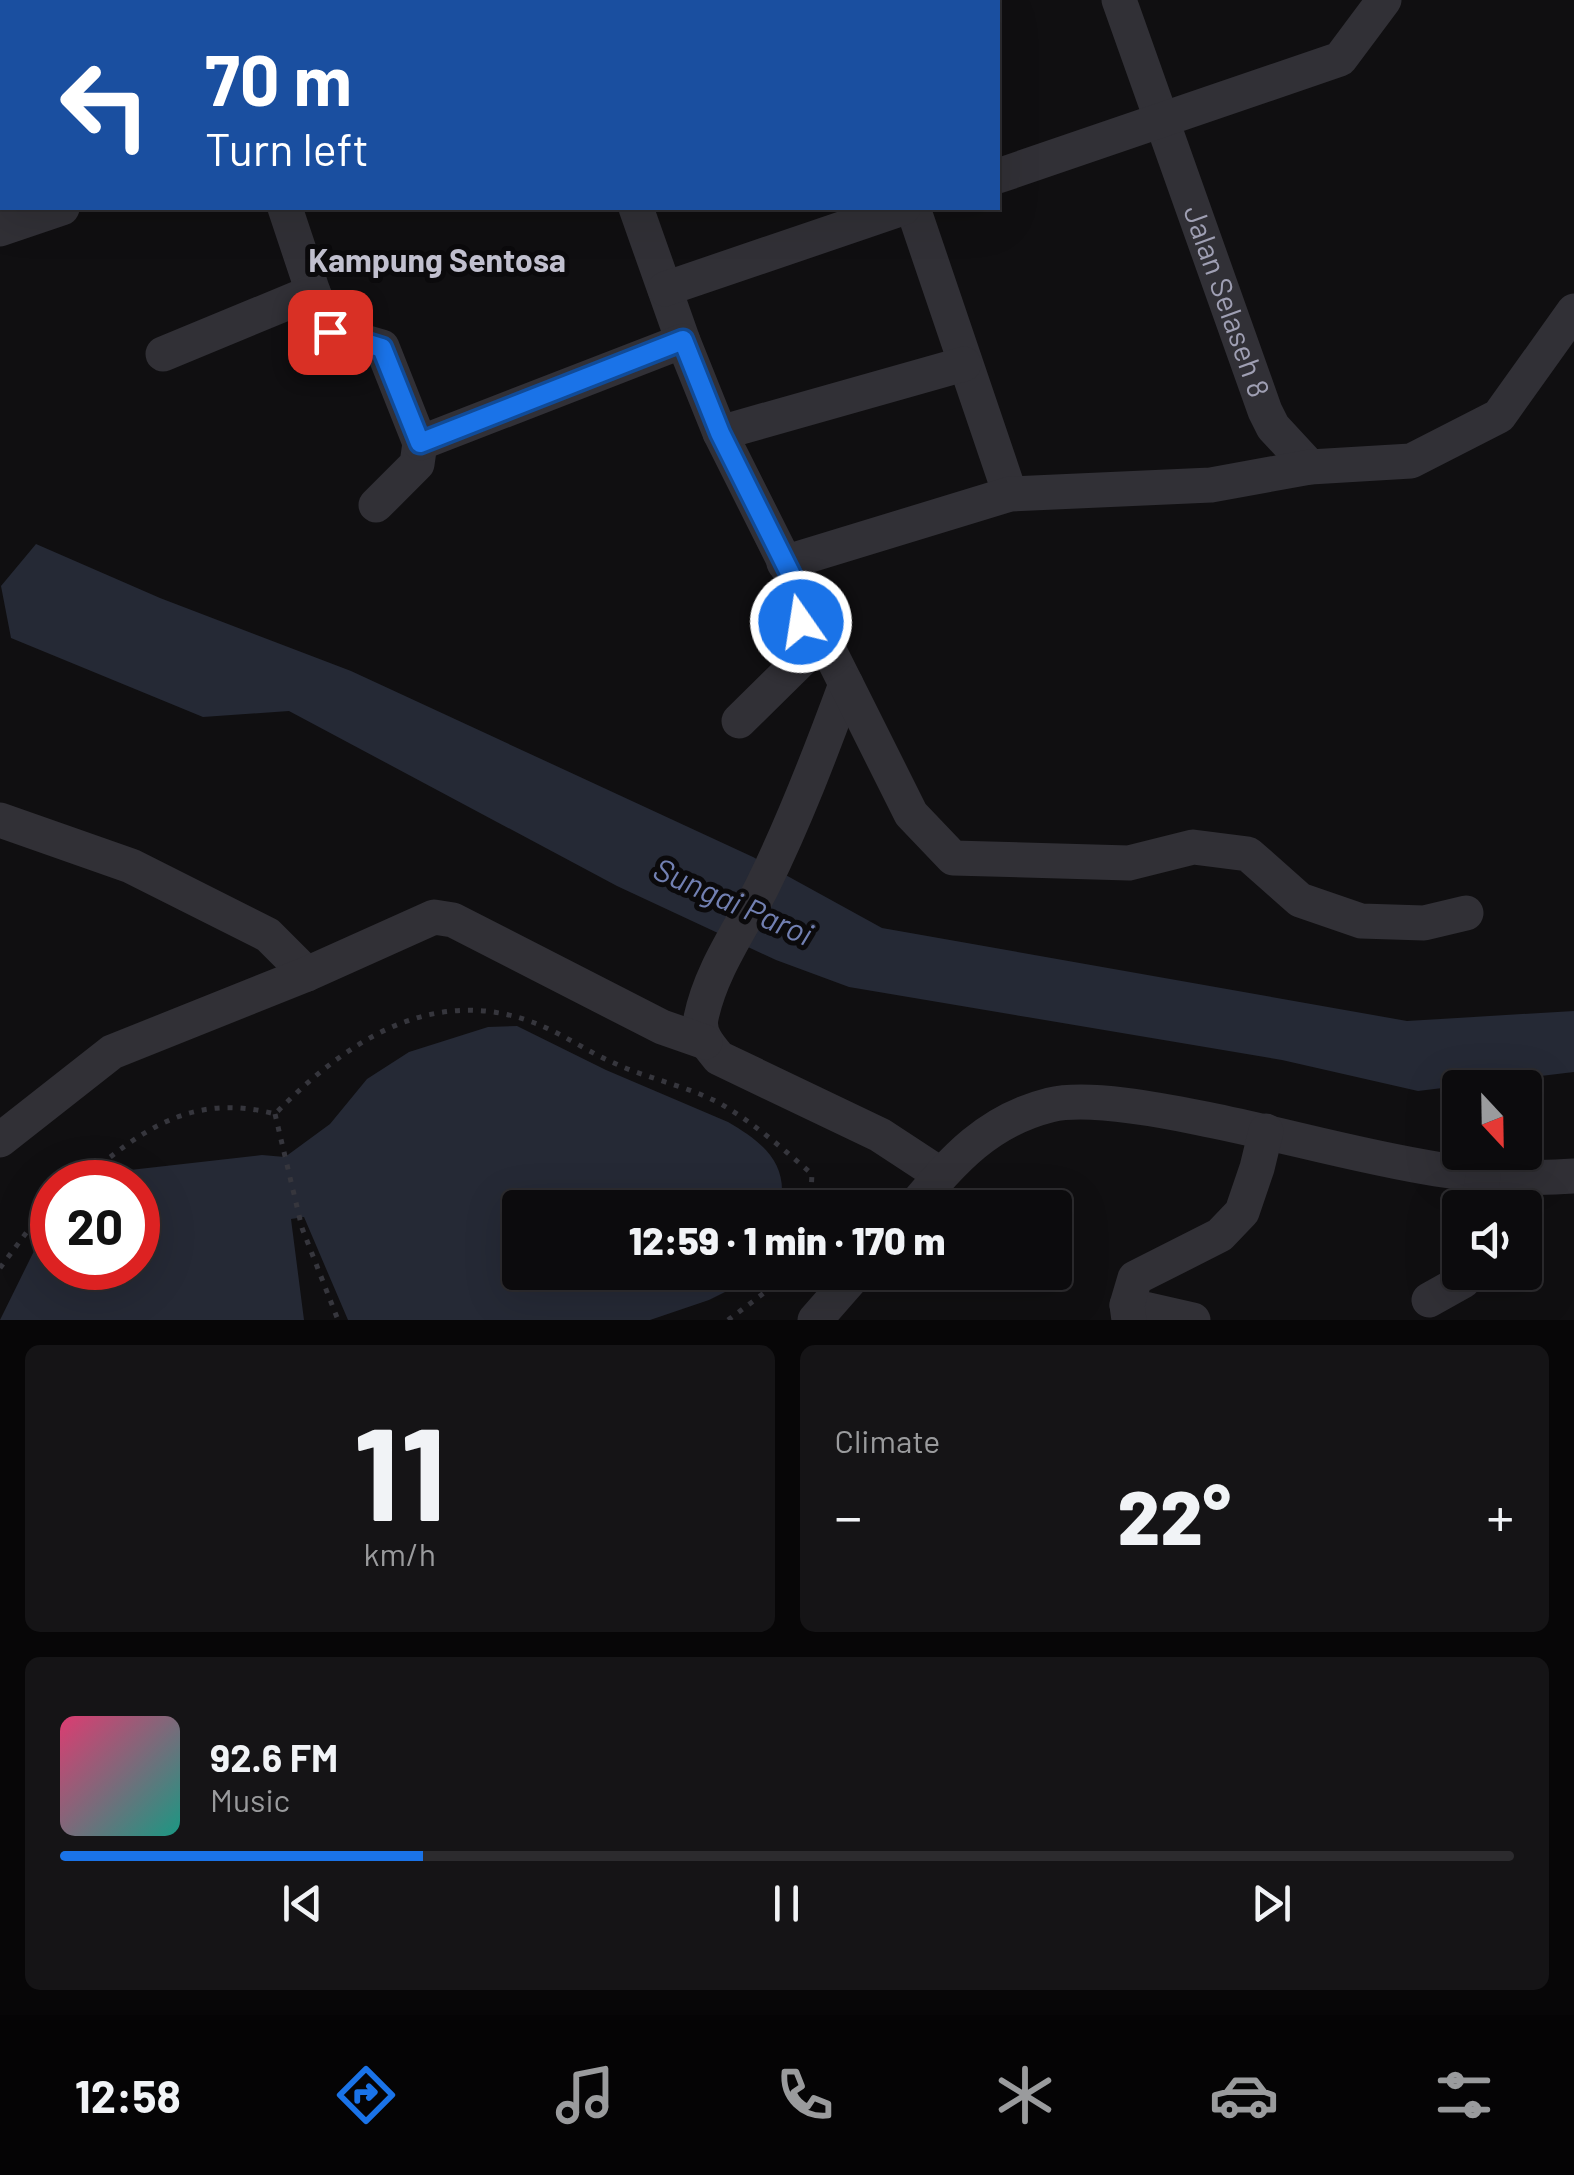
<!DOCTYPE html>
<html lang="en">
<head>
<meta charset="utf-8">
<style>
  body { margin:0; font-family:Barlow,sans-serif; background:#151416; color:#f1f3f6; height:100vh; display:flex; flex-direction:column; font-size:38px; white-space:nowrap }
  * { box-sizing:border-box; margin:0 }
  p { font-size:32px; color:#9a9b9d }
  .icon { flex:none; width:55px; height:55px; fill:none; stroke:currentColor; stroke-width:2; stroke-linecap:round; stroke-linejoin:round }
  .map { position:relative; height:1320px; overflow:hidden }
  .details { display:flex; flex-direction:column; gap:25px; padding:25px; background:#070607; flex:1 }
  .details>* { flex:none }
  .banner { position:absolute; left:0px; top:0px; width:1000px; height:210px; box-shadow:0 10px 40px #0002,0 0 0 2px #2c2b2e; background:#1a4fa0; color:#fff; overflow:hidden }
  .needle { width:65px; rotate:158deg }
  .tools { position:absolute; left:1442px; top:1070px; display:grid; gap:20px }
  .tools a { display:grid; place-items:center; width:100px; height:100px; border-radius:10px; background:#0c0b0d; box-shadow:0 10px 40px #0002,0 0 0 2px #2c2b2e; font-size:50px }
  .speed { position:absolute; left:30px; top:1160px; display:flex; gap:20px; font-size:50px; font-weight:700; text-align:center }
  .speed>* { display:grid; place-content:center; width:130px; height:130px; border-radius:50%; background:#0c0b0d; box-shadow:0 10px 40px #0002,0 0 0 2px #2c2b2e; line-height:1 }
  .speed .limit { border:15px solid #d22; background:#fff; color:#111 }
  .pin { position:absolute; display:grid; place-items:center; width:85px; height:85px; color:#fff; margin:-42px; border-radius:20px; box-shadow:0 5px 15px #0006 }
  .me { position:absolute; width:110px; margin:-55px; rotate:347deg; stroke-linejoin:round; filter:drop-shadow(0 0 8px #0008) }
  .turn { display:flex; align-items:center; gap:35px; height:210px; padding:0 40px; font-size:45px }
  .turn .icon { width:130px; height:130px; stroke-width:2.5 }
  .turn b { display:block; font-size:70px; line-height:85px }
  .big { font-size:75px; font-weight:800; line-height:1.1 }
  .details .tile { flex:1; display:flex; flex-direction:column; justify-content:center; gap:15px; min-width:0; padding:0 35px; border-radius:15px; background:#151416 }
  .details .dial { align-items:center; gap:0 }
  .dial b { font-size:130px; line-height:1 }
  .song { display:flex; align-items:center; gap:30px }
  .cover { width:120px; height:120px; border-radius:15px; background:linear-gradient(135deg,hsl(340 70% 55%),hsl(170 70% 35%)) }
  .played { height:10px; border-radius:5px; background:linear-gradient(90deg,#1a73e8 25%,#2c2b2e 25%) }
  .keys { display:flex; justify-content:space-around; direction:ltr }
  .heat { display:flex; justify-content:space-between; align-items:center; font-size:55px; direction:ltr }
  .details .tiles { flex:1; display:grid; gap:25px; grid-template-columns:1fr 1fr }
  .tile:last-child { grid-column:span 2 }
  .trip { position:absolute; left:502px; top:1190px; width:570px; height:100px; border-radius:10px; background:#0c0b0d; box-shadow:0 10px 40px #0002,0 0 0 2px #2c2b2e; font-weight:800; line-height:100px; text-align:center }
  .dock { display:flex; height:160px; justify-content:space-around; align-items:center; background:#050405; color:#9a9b9d }
  .dock .icon { width:70px; height:70px }
  .dock .current { color:#1a73e8 }
  .dock b { font-size:45px; color:#f1f3f6 }
  .map>svg:first-child { display:block }
  .water { fill:#252935 }
  .lines { fill:none; stroke-linecap:round; stroke-linejoin:round }
  .path { stroke:#36363d; stroke-width:5; stroke-dasharray:5 8; stroke-linecap:butt }
  .minor { stroke:#313036; stroke-width:35 }
  .route-casing { stroke:#114b97; stroke-width:25 }
  .route { stroke:#1a73e8; stroke-width:18 }
  .labels { text-anchor:middle; stroke-width:10; stroke-linejoin:round; paint-order:stroke }
  .street-label { font-size:30px; fill:#9f9fb3; stroke:#0b0a0c }
  .neighbourhood-label { font-size:32px; font-weight:bold; fill:#c1c0cf; stroke:#0b0a0c }
  .water-label { font-size:32px; font-style:italic; fill:#7280b2; stroke:#0b0a0c }
</style>
</head>
<body>
<div class="map">
<svg width="1574" height="1320" viewBox="0 0 1574 1320">
  <rect width="100%" height="100%" fill="#100f11"/>
  <g class="water">
    <path d="M 36,544 L 160,598 L 351,671 L 753,857 L 882,928 L 1407,1021 L 1574,1011 L 1574,1072 L 1418,1091 L 1282,1060 L 849,987 L 776,960 L 617,886 L 289,711 L 203,717 L 11,638 L 1,586 Z"/>
    <path d="M 517,1026 L 606,1070 L 728,1122 C 762,1142 790,1163 780,1208 L 520,1208 L 520,1272 L 758,1273 L 753,1278 L 709,1300 L 650,1320 L 348,1320 L 304,1217 L 291,1219 L 304,1320 L 0,1320 L 34,1251 L 52,1233 L 52,1268 L 138,1268 L 138,1182 L 110,1182 L 130,1170 L 262,1155 L 285,1157 L 330,1124 L 367,1079 L 409,1052 L 488,1027 Z"/>
  </g>
  <g class="lines">
    <g class="path">
      <path d="M 275,1114 L 302,1228 L 338,1320"/>
      <path d="M 80,1182 C 141,1130 192,1092 275,1114 C 343,1044 430,984 532,1022 C 560,1032 586,1051 614,1063 C 648,1079 688,1086 721,1104 C 754,1123 783,1149 812,1174 L 810,1208"/>
      <path d="M 0,1268 L 32,1225 L 52,1206"/>
      <path d="M 728,1320 L 792,1272"/>
    </g>
    <g class="minor">
      <path d="M 217,0 L 218,2"/>
      <path d="M 566,0 L 567,2"/>
      <path id="s1" d="M 1119,0 L 1265,411 L 1273,427 L 1310,467"/>
      <path d="M 998,176 L 1340,59 L 1384,0"/>
      <path d="M 285,208 L 313,292 L 330,332 L 382,347 L 420,443 L 417,464 L 376,505"/>
      <path d="M 636,208 L 683,341 L 720,433 L 846,684 C 821,752 795,820 763,885 C 742,928 711,969 701,1018 C 698,1034 709,1046 719,1058 L 880,1135 L 941,1175"/>
      <path d="M 913,208 L 1010,494"/>
      <path d="M 0,229 L 62,208"/>
      <path d="M 665,289 L 903,208"/>
      <path d="M 163,354 L 313,292"/>
      <path d="M 720,433 L 964,364"/>
      <path d="M 420,443 L 683,341"/>
      <path d="M 784,563 L 1010,494 L 1211,485 L 1310,467 L 1411,461 L 1499,416 L 1574,311"/>
      <path d="M 846,684 L 911,814 L 953,858 L 1129,863 L 1193,847 L 1248,854 L 1300,900 L 1361,921 L 1424,923 L 1466,913"/>
      <path d="M 739,721 L 805,656 L 799,605"/>
      <path d="M 0,820 L 131,866 L 268,935 L 307,974"/>
      <path d="M 0,1140 L 112,1052 L 307,974 L 434,917 L 453,920 L 662,1027 L 705,1042"/>
      <path d="M 913,1208 C 953,1161 986,1121 1050,1105 C 1088,1096 1161,1110 1200,1118 C 1324,1142 1447,1186 1574,1176"/>
      <path d="M 1478,1208 L 1483,1177"/>
      <path d="M 1429,1300 L 1463,1281 L 1470,1272"/>
      <path d="M 1127,1305 L 1193,1320"/>
      <path d="M 815,1320 L 857,1272"/>
      <path d="M 1129,1320 L 1127,1305 L 1135,1278 L 1220,1235 L 1242,1212 L 1257,1168 L 1266,1131"/>
    </g>
  </g>
  <g class="lines">
    <g class="route-casing">
      <path id="route" d="M 330,332 L 382,348 L 420,443 L 683,340 L 720,433 L 798,589 L 801,622"/>
    </g>
    <use href="#route" class="route"/>
  </g>
  <g class="labels">
    <g class="street-label">
      <text dy="10" stroke="none"><textPath href="#s1" startOffset="320">Jalan Selaseh 8</textPath></text>
    </g>
    <g class="neighbourhood-label">
      <text x="437" y="272">Kampung Sentosa</text>
    </g>
    <g class="water-label">
      <text transform="translate(733 902) rotate(24)" y="11">Sungai Paroi</text>
    </g>
  </g>
</svg>
<div class="tools">
<a><svg class="needle" viewBox="-14 -14 28 28"><path d="M0-13l5 13h-10z" fill="#e53935"/><path d="M0 13l5-13h-10z" fill="#9a9b9d"/></svg></a>
<a><svg class="icon" aria-label="sound" viewBox="0 0 24 24"><path d="M4 9h4l5-4v14l-5-4H4zM17 9q2 3 0 6"/></svg></a>
</div>
<div class="speed"><div class="limit">20</div></div>
<div class="pin" style="left:330px;top:332px;background:#d93025"><svg class="icon" aria-label="arrive" viewBox="0 0 24 24"><path d="M6 21V4h12l-3 4 3 4H6"/></svg></div>
<svg class="me" style="left:801px;top:622px" viewBox="-20 -20 40 40"><circle r="17" fill="#1a73e8" stroke="#fff" stroke-width="3"/><path d="M0-11L8 9 0 5-8 9z" fill="#fff"/></svg>
<div class="trip">12:59 · 1 min · 170 m</div>
<div class="banner">
<div class="turn"><svg class="icon" aria-label="left" viewBox="0 0 24 24"><path d="M17 20v-9H6M10 6l-5 5 5 5"/></svg><div><b>70 m</b>Turn left</div></div>
</div>
</div>
<section class="details">
<div class="tiles">
<div class="tile dial"><b>11</b><p>km/h</p></div>
<div class="tile"><p>Climate</p>
<div class="heat"><a>−</a><b class="big">22°</b><a>+</a></div>
</div>
<div class="tile">
<div class="song"><i class="cover"></i><div><b>92.6 FM</b><p>Music</p></div></div>
<div class="played"></div>
<div class="keys"><svg class="icon" aria-label="previous" viewBox="0 0 24 24"><path d="M18 5L8 12l10 7zM5 5v14"/></svg><svg class="icon" aria-label="pause" viewBox="0 0 24 24"><path d="M8 5v14M16 5v14"/></svg><svg class="icon" aria-label="next" viewBox="0 0 24 24"><path d="M6 5l10 7-10 7zM19 5v14"/></svg></div>
</div>
</div>
</section>
<nav class="dock">
<b>12:58</b>
<svg class="icon current" aria-label="directions" viewBox="0 0 24 24"><path d="M12 3l9 9-9 9-9-9zM9 14v-3h6M13 9l2 2-2 2"/></svg>
<svg class="icon" aria-label="music" viewBox="0 0 24 24"><path d="M9 18V5l10-2v13"/><circle cx="6" cy="18" r="3"/><circle cx="16" cy="16" r="3"/></svg>
<svg class="icon" aria-label="phone" viewBox="0 0 24 24"><path d="M5 4h4l2 5-3 2q2 4 5 5l2-3 5 2v4C11 20 4 13 5 4z"/></svg>
<svg class="icon" aria-label="climate" viewBox="0 0 24 24"><path d="M12 3v18M4 7l16 10M4 17L20 7"/></svg>
<svg class="icon" aria-label="car" viewBox="0 0 24 24"><path d="M5 17H2v-5l4-1 3-4h7l3 4 3 1v5h-3M9 17h6M6 11h13"/><circle cx="7" cy="17" r="2"/><circle cx="17" cy="17" r="2"/></svg>
<svg class="icon" aria-label="filters" viewBox="0 0 24 24"><path d="M4 7h16M4 17h16"/><circle cx="9" cy="7" r="2"/><circle cx="15" cy="17" r="2"/></svg>
</nav>
</body>
</html>
